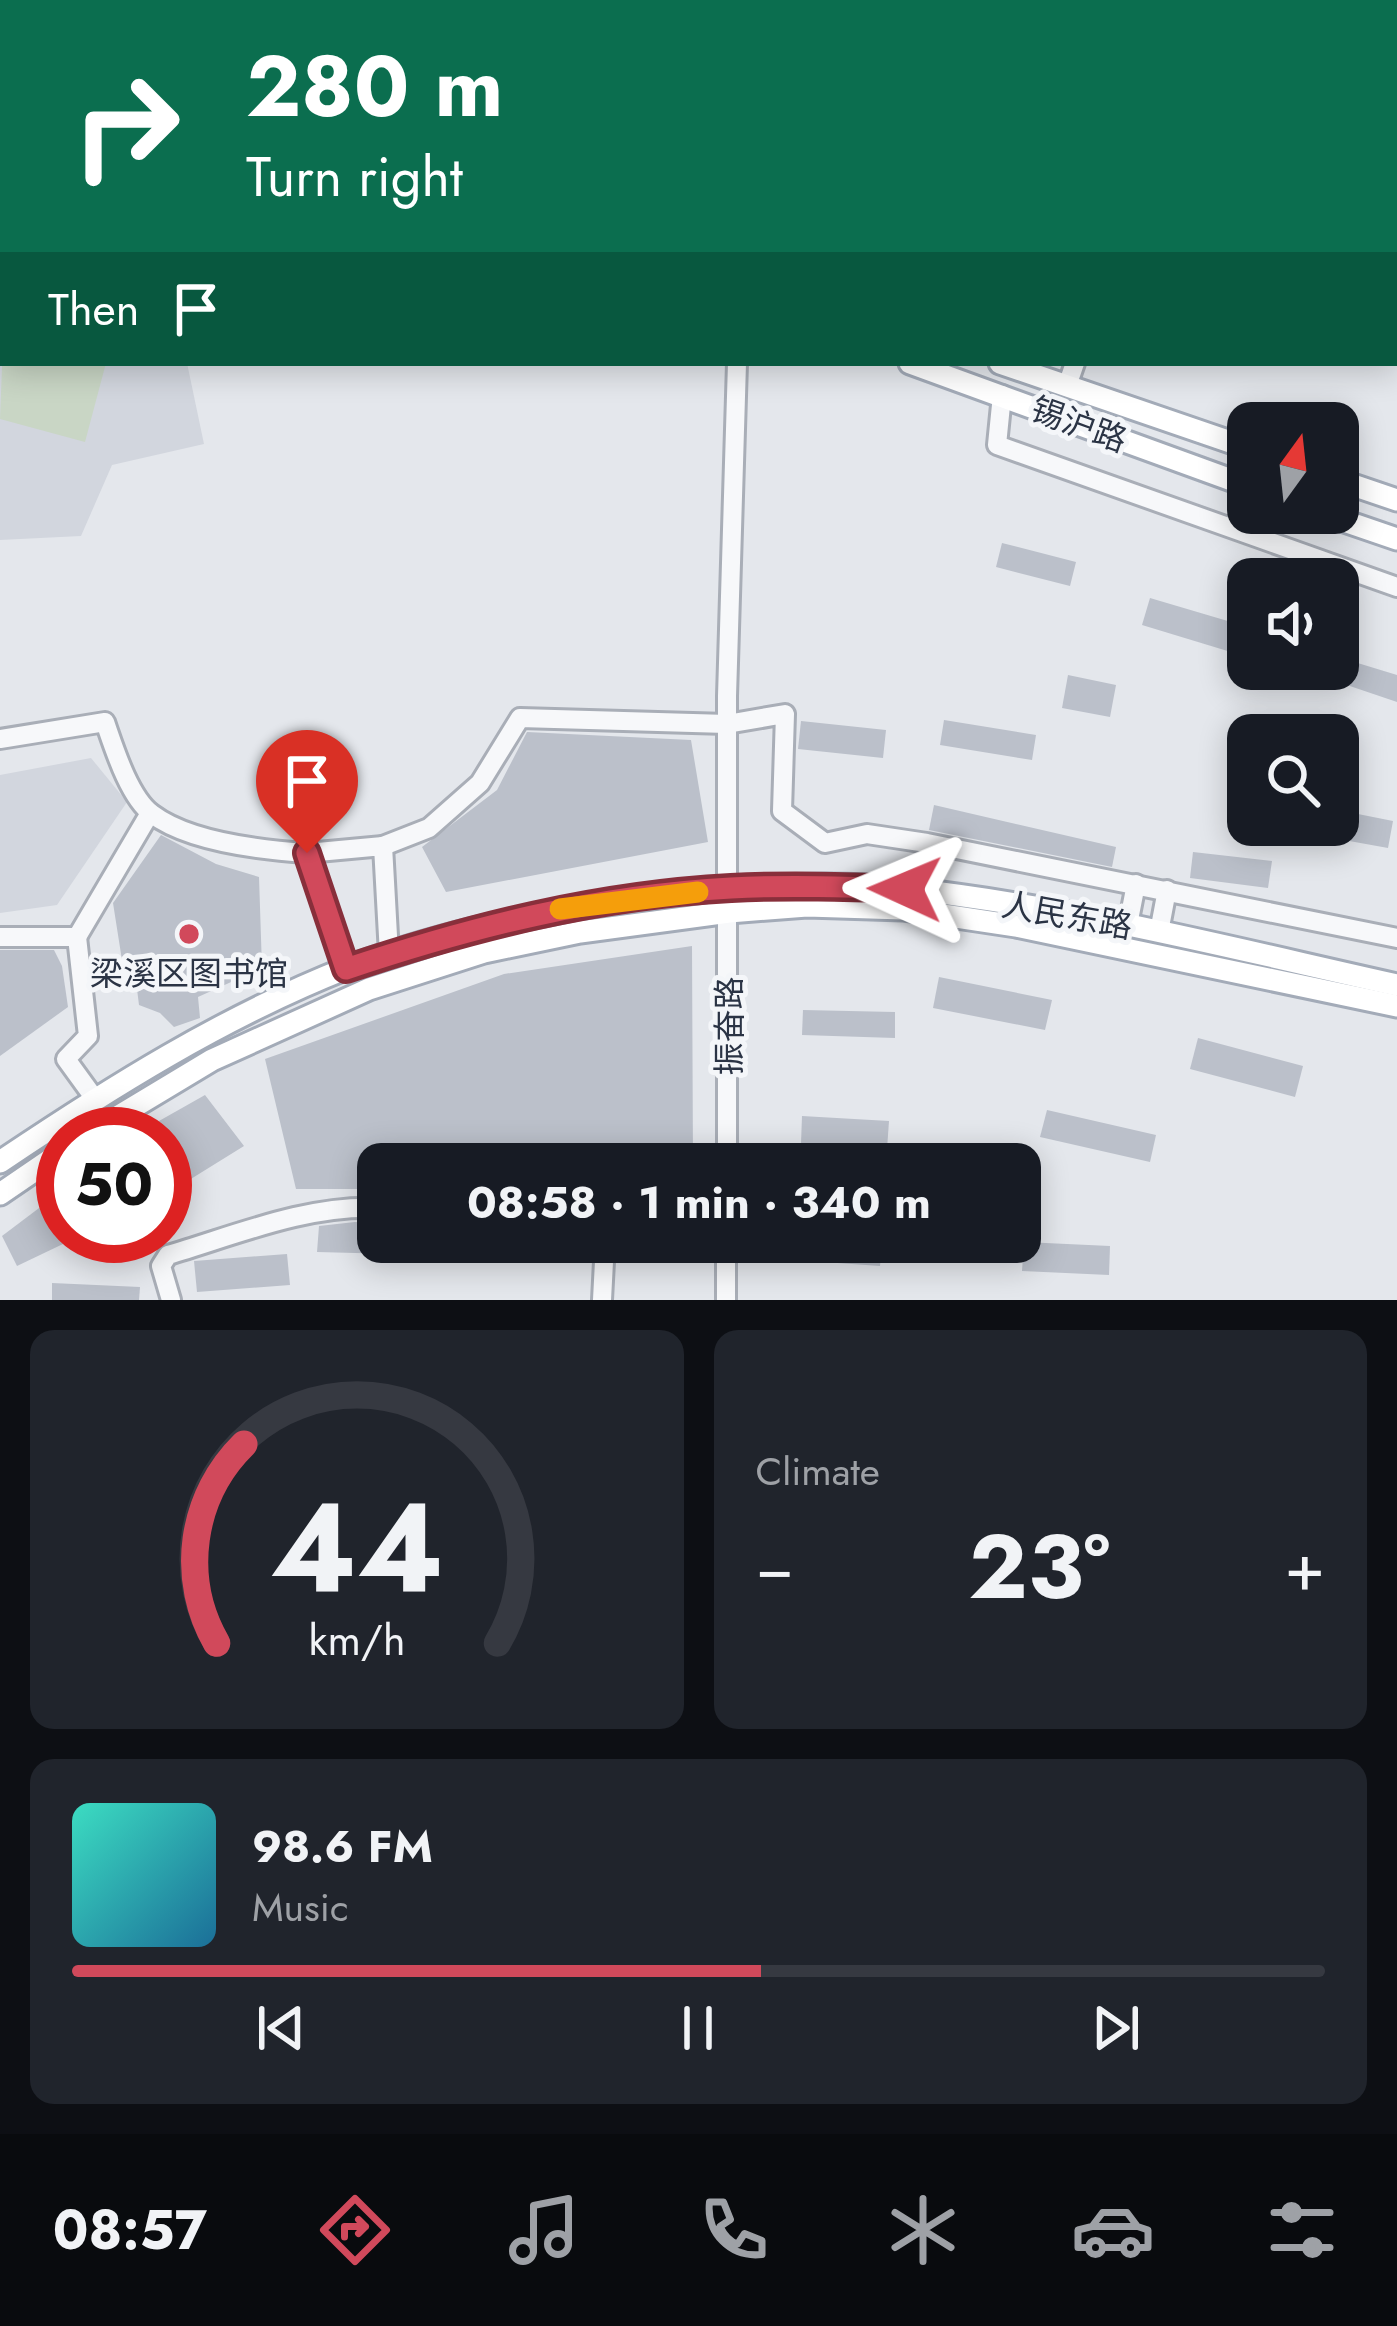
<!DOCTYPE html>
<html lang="en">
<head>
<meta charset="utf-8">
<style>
  body { margin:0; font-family:Jost,"Noto Sans SC",sans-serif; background:#20242c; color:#f1f3f6; height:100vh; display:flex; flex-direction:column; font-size:45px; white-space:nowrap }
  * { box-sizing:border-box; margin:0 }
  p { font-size:39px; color:#9ea1a6 }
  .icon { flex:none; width:66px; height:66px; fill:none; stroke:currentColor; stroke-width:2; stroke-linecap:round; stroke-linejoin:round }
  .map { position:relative; height:1300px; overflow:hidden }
  .drawer { display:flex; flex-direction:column; gap:30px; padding:30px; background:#0d0f14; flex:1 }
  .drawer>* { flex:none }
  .hud { position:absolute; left:0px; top:0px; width:1398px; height:366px; box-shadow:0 6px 30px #0003; background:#0b6e4f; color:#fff; overflow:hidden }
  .needle { width:78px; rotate:15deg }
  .fabs { position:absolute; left:1227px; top:402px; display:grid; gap:24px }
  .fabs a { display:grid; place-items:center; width:132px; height:132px; border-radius:24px; background:#171b24; box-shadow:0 6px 30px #0003; font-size:60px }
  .speed { position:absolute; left:36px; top:1107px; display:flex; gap:24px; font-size:60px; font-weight:700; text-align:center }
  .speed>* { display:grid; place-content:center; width:156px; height:156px; border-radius:50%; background:#171b24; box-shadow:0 6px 30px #0003; line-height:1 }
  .speed .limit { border:18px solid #d22; background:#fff; color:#111 }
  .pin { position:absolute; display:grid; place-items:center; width:102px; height:102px; color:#fff; margin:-123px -51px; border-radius:50% 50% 50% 0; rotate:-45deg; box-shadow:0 0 12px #0007 }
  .pin .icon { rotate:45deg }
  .me { position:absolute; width:132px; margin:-66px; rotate:271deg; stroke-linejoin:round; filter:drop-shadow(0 0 9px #0008) }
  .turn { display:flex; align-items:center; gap:42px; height:252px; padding:0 48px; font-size:54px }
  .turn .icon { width:156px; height:156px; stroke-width:2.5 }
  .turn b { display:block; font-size:84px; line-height:102px }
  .then { display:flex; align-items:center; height:114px; padding:0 48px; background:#0003; gap:24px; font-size:45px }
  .big { font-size:90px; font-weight:700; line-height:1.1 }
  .drawer .card { flex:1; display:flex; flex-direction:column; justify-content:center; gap:18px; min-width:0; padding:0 42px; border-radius:24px; background:#20242c }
  .drawer .dial { align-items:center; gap:0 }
  .dial svg { height:312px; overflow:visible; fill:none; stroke:#363941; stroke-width:7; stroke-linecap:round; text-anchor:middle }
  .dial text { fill:#f1f3f6; stroke:none }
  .song { display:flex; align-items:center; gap:36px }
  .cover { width:144px; height:144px; border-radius:18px; background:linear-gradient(135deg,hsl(170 70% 55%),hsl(200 70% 35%)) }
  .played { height:12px; border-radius:6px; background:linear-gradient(90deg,#d1495b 55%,#363941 55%) }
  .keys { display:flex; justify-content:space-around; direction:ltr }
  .heat { display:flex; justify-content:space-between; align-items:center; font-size:66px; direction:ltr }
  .drawer .tiles { flex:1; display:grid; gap:30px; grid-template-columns:1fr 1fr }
  .card:last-child { grid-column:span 2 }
  .trip { position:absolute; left:357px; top:1143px; width:684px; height:120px; border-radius:24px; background:#171b24; box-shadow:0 6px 30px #0003; font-weight:700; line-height:120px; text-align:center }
  .dock { display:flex; height:192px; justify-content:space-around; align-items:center; background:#090b0e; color:#9ea1a6 }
  .dock .icon { width:84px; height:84px }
  .dock .selected { color:#d1495b }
  .dock b { font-size:54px; color:#f1f3f6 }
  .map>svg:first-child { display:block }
  .built { fill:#d2d6de }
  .green { fill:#c9d6c5 }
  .building { fill:#bbc0ca }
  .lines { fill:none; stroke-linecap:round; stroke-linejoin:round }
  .minor-casing { stroke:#a9aeb7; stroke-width:24 }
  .major-casing { stroke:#a3abb8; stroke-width:27 }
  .minor { stroke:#f7f8fa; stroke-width:18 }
  .major { stroke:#fff; stroke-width:21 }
  .route-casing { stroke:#882f3b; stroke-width:30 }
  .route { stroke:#d1495b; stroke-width:21 }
  .slow { stroke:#f59e0b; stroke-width:21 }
  .poi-dot { fill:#d1495b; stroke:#f4f6f9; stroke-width:4.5 }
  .labels { text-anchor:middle; stroke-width:10; stroke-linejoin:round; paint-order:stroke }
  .street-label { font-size:33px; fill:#2b3445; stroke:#f4f6f9 }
  .poi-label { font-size:33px; fill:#2b3445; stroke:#f4f6f9 }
</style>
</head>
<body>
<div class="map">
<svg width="1397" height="1300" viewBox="0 0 1397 1300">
  <rect width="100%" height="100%" fill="#e4e7ec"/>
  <g class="built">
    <path d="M 0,82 L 3,363 L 187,363 L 204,444 L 112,465 L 81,536 L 0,540 Z"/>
    <path d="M 91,758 L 127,802 L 57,905 L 0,913 L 0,775 Z"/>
  </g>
  <path class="green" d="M 3,342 L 3,363 L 106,363 L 85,442 L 0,419 Z"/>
  <g class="building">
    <path d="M 1002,543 L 1076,562 L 1070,586 L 996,567 Z"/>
    <path d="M 1150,598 L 1248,627 L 1244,656 L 1142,625 Z"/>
    <path d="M 1338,657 L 1397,675 L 1397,702 L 1338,682 Z"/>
    <path d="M 1068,675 L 1116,685 L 1110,717 L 1062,708 Z"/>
    <path d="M 944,720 L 1036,735 L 1032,760 L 940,745 Z"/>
    <path d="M 801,721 L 886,730 L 883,758 L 798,749 Z"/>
    <path d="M 527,732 L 691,740 L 708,842 L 446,892 L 422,847 L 497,790 Z"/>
    <path d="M 934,805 L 1116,847 L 1112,867 L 929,830 Z"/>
    <path d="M 1338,810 L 1393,821 L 1388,848 L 1294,831 L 1294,825 L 1338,825 Z"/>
    <path d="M 161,835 L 216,864 L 259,877 L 262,968 L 198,997 L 200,1018 L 174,1027 L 160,1013 L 139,1005 L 136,981 L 124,973 L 113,903 Z"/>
    <path d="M 1193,852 L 1272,861 L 1268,888 L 1190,878 Z"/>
    <path d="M 692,946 L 693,1164 L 378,1164 L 378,1189 L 296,1189 L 265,1059 L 504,974 Z"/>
    <path d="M 0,950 L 54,950 L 62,966 L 68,1007 L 0,1056 Z"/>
    <path d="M 939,977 L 1052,1000 L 1045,1030 L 933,1008 Z"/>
    <path d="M 803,1010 L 895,1012 L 895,1038 L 802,1035 Z"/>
    <path d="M 1198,1038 L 1303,1066 L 1295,1097 L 1190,1069 Z"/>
    <path d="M 205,1095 L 244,1146 L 165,1195 L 165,1134 L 136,1134 Z"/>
    <path d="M 1047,1110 L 1156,1135 L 1150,1162 L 1040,1137 Z"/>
    <path d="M 802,1116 L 889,1121 L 887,1149 L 801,1144 Z"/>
    <path d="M 63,1190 L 63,1244 L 17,1266 L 2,1236 Z"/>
    <path d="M 355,1222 L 378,1223 L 378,1242 L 587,1242 L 586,1259 L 317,1252 L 319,1226 Z"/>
    <path d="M 796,1242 L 882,1242 L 880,1266 L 795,1260 Z"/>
    <path d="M 1024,1242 L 1110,1246 L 1109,1275 L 1022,1271 Z"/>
    <path d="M 287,1254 L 290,1285 L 197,1292 L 194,1261 Z"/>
    <path d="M 52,1283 L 140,1287 L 139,1300 L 52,1300 Z"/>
  </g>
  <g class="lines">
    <g class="minor-casing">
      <g id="minor">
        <path d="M 1043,0 L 1052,3"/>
        <path d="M 1189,0 L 1189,3"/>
        <path d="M 512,3 L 513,0"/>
        <path d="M 1067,386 L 1075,363"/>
        <path d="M 1002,395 L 997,445 L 1397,587"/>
        <path d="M 0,739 L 105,722 C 114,748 129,797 152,814 C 189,842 262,850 307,853 L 346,969"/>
        <path d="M 383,846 L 429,828 L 480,783 L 520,718 L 727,724 L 785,714 L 782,811 L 825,843 L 867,834 L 927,843 L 1397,938"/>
        <path d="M 307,853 L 383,846 L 389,954"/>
        <path d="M 1128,925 L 1136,884"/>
        <path d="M 1159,932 L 1167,890"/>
        <path d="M 0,937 L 77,937 L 88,1036 L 66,1059 L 95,1099"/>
        <path d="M 77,937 L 150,813"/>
        <path d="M 727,1164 L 727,696 L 737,363"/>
        <path d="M 171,1300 L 161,1266 L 168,1255 C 236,1235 306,1205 378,1208"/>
        <path d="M 602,1300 L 605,1242"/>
        <path d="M 726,1300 L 726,1242"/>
      </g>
    </g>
    <g class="major-casing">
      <g id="major">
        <path d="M 0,14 L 3,15"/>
        <path d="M 0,51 L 3,52"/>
        <path d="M 910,363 L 1248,486"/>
        <path d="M 1000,363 L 1248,448"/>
        <path d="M 1338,480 L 1397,500"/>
        <path d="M 1321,513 L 1397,539"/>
        <path d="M 89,1134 L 212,1060 L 369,989 L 484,952 L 580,932 L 729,912 L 807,906 L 903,909 L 1016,926 L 1397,1006"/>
        <path d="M 0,1162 C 110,1088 223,1017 347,968 C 449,929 556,909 664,896 C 744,886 828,881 908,889 C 1073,907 1235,949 1397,985"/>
        <path d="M 0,1194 L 63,1151"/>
      </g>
    </g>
    <use href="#minor" class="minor"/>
    <use href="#major" class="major"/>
  </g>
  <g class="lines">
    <g class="route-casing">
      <path id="route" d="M 307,853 L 346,969 C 471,927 598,895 731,888 C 789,885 847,887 905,889"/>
    </g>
    <use href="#route" class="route"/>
    <path class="slow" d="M 560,909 L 698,892"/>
  </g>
  <circle class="poi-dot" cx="189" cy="934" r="12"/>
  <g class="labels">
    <g class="street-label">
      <text transform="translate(1079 424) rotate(20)" y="12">锡沪路</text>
      <text transform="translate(1067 915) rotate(10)" y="12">人民东路</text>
      <text transform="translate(729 1026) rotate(-90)" y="12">振奋路</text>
    </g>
    <g class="poi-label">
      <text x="189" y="985">梁溪区图书馆</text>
    </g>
  </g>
</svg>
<div class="fabs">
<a><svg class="needle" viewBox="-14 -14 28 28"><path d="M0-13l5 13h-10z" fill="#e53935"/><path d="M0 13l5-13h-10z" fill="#9ea1a6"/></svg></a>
<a><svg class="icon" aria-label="sound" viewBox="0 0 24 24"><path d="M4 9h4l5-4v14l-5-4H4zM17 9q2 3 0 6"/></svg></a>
<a><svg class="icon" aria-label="search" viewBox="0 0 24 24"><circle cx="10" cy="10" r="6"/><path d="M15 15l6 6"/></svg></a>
</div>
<div class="speed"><div class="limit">50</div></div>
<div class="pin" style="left:307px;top:853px;background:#d93025"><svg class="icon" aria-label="arrive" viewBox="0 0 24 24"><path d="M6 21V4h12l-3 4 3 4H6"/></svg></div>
<svg class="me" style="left:905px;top:889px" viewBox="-20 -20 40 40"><path d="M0-17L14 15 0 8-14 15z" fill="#d1495b" stroke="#fff" stroke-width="4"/></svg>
<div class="trip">08:58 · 1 min · 340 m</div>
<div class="hud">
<div class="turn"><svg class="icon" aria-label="right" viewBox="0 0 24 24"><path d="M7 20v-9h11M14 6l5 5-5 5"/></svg><div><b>280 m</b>Turn right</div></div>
<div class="then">Then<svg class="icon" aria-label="arrive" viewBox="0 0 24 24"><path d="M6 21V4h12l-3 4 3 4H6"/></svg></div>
</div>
</div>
<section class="drawer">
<div class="tiles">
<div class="card dial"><svg viewBox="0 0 100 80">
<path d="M14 69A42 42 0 1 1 86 69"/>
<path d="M14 69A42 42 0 0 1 21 18" stroke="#d1495b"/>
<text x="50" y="56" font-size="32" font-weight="700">44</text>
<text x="50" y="72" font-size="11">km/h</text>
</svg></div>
<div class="card"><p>Climate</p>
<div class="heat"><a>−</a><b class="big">23°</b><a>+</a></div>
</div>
<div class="card">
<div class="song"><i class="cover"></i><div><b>98.6 FM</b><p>Music</p></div></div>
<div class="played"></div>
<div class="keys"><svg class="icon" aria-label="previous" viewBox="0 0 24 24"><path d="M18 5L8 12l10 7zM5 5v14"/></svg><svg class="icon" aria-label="pause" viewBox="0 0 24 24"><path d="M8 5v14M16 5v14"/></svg><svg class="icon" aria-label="next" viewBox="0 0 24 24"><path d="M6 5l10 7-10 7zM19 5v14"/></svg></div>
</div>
</div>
</section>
<nav class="dock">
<b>08:57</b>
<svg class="icon selected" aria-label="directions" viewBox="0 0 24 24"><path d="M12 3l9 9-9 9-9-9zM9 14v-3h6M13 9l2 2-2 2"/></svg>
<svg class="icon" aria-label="music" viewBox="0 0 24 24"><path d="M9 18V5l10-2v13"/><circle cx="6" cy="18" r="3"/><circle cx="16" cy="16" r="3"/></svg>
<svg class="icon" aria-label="phone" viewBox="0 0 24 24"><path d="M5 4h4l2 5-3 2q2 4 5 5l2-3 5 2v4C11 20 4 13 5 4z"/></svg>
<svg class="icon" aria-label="climate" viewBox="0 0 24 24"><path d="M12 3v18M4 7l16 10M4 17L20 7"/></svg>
<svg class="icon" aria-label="car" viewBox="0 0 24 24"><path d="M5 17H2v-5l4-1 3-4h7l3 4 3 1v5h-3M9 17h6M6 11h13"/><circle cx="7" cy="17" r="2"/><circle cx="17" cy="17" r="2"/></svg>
<svg class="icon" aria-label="filters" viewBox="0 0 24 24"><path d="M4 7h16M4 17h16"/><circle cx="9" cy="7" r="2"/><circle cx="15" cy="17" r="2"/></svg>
</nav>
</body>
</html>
